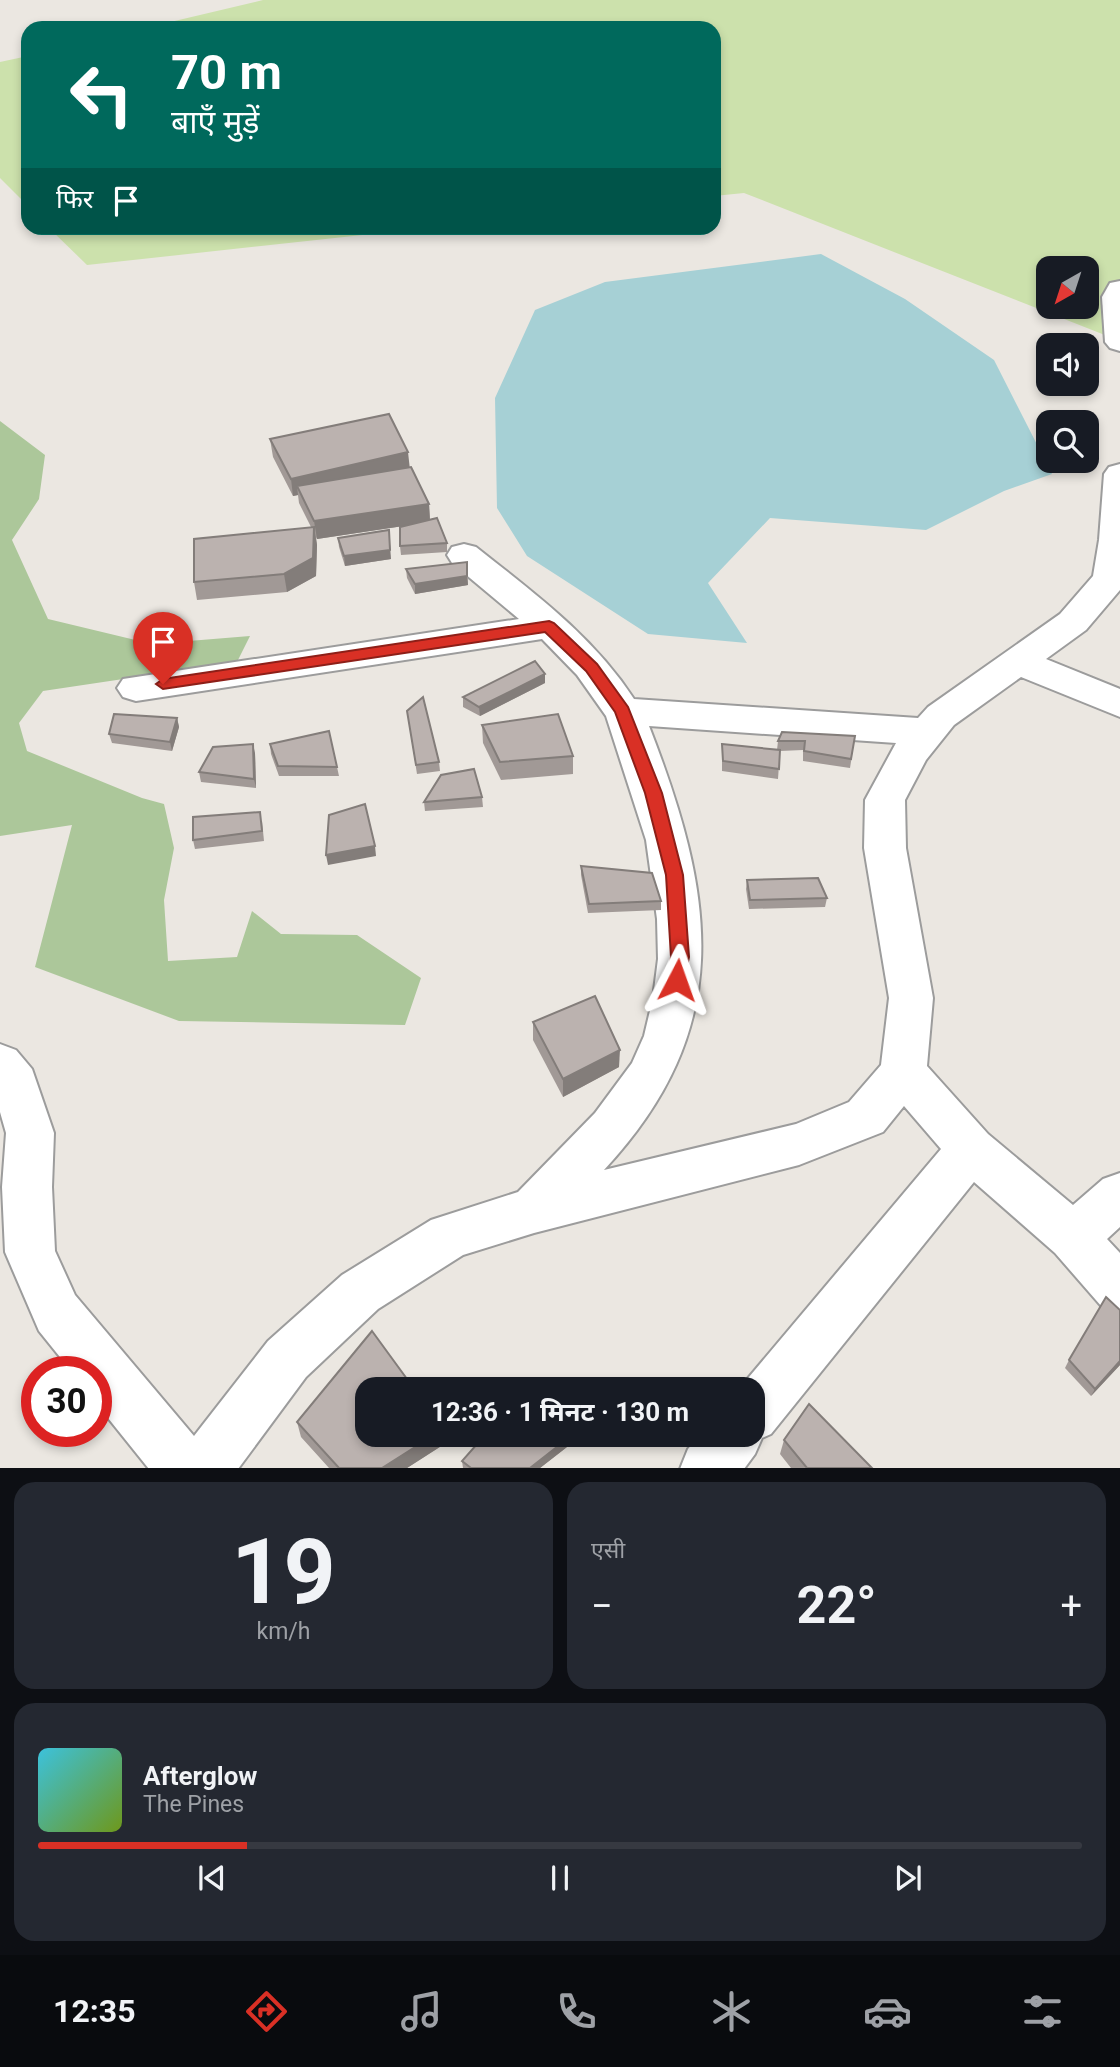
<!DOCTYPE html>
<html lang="hi">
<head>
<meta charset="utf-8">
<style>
  body { margin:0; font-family:Roboto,"Noto Sans Devanagari",sans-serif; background:#242831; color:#f1f3f6; height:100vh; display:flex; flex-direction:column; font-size:26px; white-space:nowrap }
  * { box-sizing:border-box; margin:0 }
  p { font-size:23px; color:#9ea1a6 }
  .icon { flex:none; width:38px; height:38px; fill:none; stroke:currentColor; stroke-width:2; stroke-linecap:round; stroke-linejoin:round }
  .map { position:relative; height:1468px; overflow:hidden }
  .side { display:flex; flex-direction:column; gap:14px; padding:14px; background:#0d0f14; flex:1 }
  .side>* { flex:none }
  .guide { position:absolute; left:21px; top:21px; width:700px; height:214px; border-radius:21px; box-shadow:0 4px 10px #0003; background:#00695c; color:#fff; overflow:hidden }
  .needle { width:46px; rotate:219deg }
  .tools { position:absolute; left:1036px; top:256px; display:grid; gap:14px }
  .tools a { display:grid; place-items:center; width:63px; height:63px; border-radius:14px; background:#171b24; box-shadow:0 4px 10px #0003; font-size:35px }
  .speed { position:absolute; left:21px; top:1356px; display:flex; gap:14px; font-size:35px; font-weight:700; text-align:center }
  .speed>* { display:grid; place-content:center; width:91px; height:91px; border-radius:50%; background:#171b24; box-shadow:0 4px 10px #0003; line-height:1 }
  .speed .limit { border:10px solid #d22; background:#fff; color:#111 }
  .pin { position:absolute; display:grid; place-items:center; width:60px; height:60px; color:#fff; margin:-72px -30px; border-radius:50% 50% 50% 0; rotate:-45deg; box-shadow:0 0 7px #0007 }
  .pin .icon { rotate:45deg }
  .me { position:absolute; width:77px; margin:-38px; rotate:4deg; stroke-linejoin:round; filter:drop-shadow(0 0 5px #0008) }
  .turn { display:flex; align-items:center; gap:24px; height:147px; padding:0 35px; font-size:32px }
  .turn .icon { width:91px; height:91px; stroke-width:2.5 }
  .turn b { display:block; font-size:49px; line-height:60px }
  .then { display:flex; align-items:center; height:66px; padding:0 35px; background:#0003; gap:14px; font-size:26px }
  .big { font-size:52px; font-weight:700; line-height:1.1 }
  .side .tile { flex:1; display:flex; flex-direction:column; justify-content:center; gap:10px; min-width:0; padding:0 24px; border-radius:21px; background:#242831 }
  .side .dial { align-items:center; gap:0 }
  .dial b { font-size:91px; line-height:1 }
  .song { display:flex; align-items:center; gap:21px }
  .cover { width:84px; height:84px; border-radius:10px; background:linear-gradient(135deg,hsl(190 70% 55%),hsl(80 70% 35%)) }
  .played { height:7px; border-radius:4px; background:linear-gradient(90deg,#d93025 20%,#363941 20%) }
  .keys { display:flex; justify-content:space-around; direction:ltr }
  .heat { display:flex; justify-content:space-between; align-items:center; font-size:38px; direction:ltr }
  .side .tiles { flex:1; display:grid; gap:14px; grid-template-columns:1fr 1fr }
  .tile:last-child { grid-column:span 2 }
  .trip { position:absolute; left:355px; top:1377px; width:410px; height:70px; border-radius:21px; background:#171b24; box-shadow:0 4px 10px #0003; font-weight:700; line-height:70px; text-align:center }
  .tabs { display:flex; height:112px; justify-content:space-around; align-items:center; background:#090b0e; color:#9ea1a6 }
  .tabs .icon { width:49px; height:49px }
  .tabs .current { color:#d93025 }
  .tabs b { font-size:32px; color:#f1f3f6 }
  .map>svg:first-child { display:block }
  .grass { fill:#cce1ac; fill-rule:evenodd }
  .forest { fill:#acc79a }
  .water { fill:#a6d0d5 }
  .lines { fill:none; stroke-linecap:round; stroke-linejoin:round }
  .minor-casing { stroke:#9c9c9c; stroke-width:4 }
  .minor { fill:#fff; fill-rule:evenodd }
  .wall { fill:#a19996 }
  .shaded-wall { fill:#837d7a }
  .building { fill:#bbb2af; stroke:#837d7a; stroke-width:2 }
  .route { fill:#d93025; stroke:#8d1f18; stroke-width:2 }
</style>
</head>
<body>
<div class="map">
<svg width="1120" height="1469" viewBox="0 0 1120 1469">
  <rect width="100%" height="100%" fill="#ebe7e1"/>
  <g class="grass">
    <path d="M 263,0 L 1120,0 L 1120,341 L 744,193 L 714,196 L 714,28 L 145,28 ZM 1048,268 L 1087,268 L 1087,306 L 1048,306 Z"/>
    <path d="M 28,56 L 28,206 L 0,178 L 0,62 Z"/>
    <path d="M 49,228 L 427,228 L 87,265 Z"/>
  </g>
  <path class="forest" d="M 0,421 L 45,455 L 39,499 L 12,540 L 48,619 L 152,644 L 250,636 L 232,672 L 130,678 L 43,691 L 19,723 L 27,751 L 142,798 L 164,804 L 174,848 L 164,900 L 168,961 L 237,957 L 252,911 L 281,934 L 357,935 L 421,978 L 405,1025 L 179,1021 L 35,967 L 72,825 L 0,836 Z"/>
  <path class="water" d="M 821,254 L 905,299 L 994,360 L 1052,474 L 1004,491 L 926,530 L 770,518 L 708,583 L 747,643 L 648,634 L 527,556 L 497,508 L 495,398 L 535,310 L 605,282 Z"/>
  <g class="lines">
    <g class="minor-casing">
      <g id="minor">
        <path d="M 1120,281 L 1120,351 L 1110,348 L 1105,342 L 1102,297 L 1110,283 Z"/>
        <path d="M 1120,464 L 1120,590 L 1086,630 L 1046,659 L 1120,689 L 1120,717 L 1021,677 L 954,725 L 926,760 L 905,800 L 906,848 L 933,998 L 927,1066 L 988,1134 L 1073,1205 L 1103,1179 L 1120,1173 L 1120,1227 L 1107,1239 L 1120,1253 L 1120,1314 L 1102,1307 L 1055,1253 L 974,1182 L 771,1434 L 762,1438 L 755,1454 L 744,1469 L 680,1469 L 688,1449 L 700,1435 L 752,1435 L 752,1390 L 738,1390 L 941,1149 L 904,1106 L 883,1132 L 799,1165 L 534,1233 L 463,1255 L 378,1309 L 306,1377 L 238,1469 L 149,1469 L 96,1403 L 96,1372 L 72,1372 L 39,1331 L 5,1252 L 2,1187 L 6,1133 L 0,1112 L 0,1044 L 16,1050 L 32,1069 L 54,1133 L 52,1187 L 55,1251 L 75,1295 L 194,1436 L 268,1341 L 342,1275 L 431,1220 L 518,1192 L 595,1113 L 632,1063 L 644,1036 L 653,998 L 658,959 L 657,919 L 646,840 L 606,716 L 577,675 L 542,639 L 136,701 L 123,697 L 117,688 L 123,679 L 519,619 L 452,563 L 447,555 L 452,547 L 464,544 L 476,547 C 534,593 593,636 634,699 L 918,718 L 928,707 L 1060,614 L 1093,576 L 1099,540 L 1104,474 L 1109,467 ZM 649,726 L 896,743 L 865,800 L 864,848 L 889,998 L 881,1065 L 849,1102 L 796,1124 L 604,1170 C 737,1027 715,896 649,726 Z"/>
      </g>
    </g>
    <use href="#minor" class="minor"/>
  </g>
  <g class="wall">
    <path d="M 270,439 L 409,468 L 429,504 L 430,520 L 447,543 L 447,552 L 401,555 L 400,546 L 410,525 L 317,539 L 316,537 L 317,545 L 316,576 L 287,592 L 197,600 L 194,582 L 311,527 L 299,503 L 298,495 L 293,496 L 273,457 Z"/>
    <path d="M 338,538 L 391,559 L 345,566 L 339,547 Z"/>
    <path d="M 467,562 L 468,585 L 415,594 L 407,578 L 406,569 Z"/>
    <path d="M 545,683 L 480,716 L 463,707 L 463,697 Z"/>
    <path d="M 407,711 L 439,762 L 440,771 L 417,774 Z"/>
    <path d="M 177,718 L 179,727 L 172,751 L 112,743 L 109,734 Z"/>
    <path d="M 482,725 L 573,756 L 573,774 L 501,780 L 483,743 Z"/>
    <path d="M 855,736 L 850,768 L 803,761 L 803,750 L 780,751 L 778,779 L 722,771 L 722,744 L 777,750 L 778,741 Z"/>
    <path d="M 270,744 L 337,767 L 339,776 L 279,776 L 271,754 Z"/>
    <path d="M 255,753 L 256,788 L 201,782 L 199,772 Z"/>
    <path d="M 482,797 L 483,807 L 425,811 L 424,802 Z"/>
    <path d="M 262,821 L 264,841 L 195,849 L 193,840 Z"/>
    <path d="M 581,866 L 661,901 L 661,910 L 588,913 L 581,875 Z"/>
    <path d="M 747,880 L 827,898 L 825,907 L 749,909 L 746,889 Z"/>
    <path d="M 533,1022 L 619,1067 L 563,1097 L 533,1040 Z"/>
    <path d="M 1069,1360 L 1120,1365 L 1091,1396 L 1065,1368 Z"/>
    <path d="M 297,1422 L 368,1435 L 444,1435 L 446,1443 L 407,1468 L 329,1468 L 301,1437 Z"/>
    <path d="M 784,1440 L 872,1468 L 791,1468 L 780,1454 Z"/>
    <path d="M 567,1447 L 540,1468 L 463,1468 L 462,1461 Z"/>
  </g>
  <g class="shaded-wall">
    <path d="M 408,452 L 410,470 L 297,486 L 298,495 L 293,496 L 291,479 Z"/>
    <path d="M 429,504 L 430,522 L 317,539 L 314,521 Z"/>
    <path d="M 314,527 L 317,545 L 316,576 L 287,592 L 284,574 Z"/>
    <path d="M 389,530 L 391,559 L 345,566 L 344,556 Z"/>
    <path d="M 467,576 L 468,585 L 415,594 L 415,584 Z"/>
    <path d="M 545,674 L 545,683 L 480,716 L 479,707 Z"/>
    <path d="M 177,718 L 179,727 L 172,751 L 170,742 Z"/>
    <path d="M 253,744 L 255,753 L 256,788 L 254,779 Z"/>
    <path d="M 375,846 L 376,856 L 328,865 L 326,855 Z"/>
    <path d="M 620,1050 L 619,1067 L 563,1097 L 563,1079 Z"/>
    <path d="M 1120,1361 L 1120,1365 L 1091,1396 L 1095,1389 Z"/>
    <path d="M 434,1435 L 444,1435 L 446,1443 L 407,1468 L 382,1468 Z"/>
    <path d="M 567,1439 L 567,1447 L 540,1468 L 530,1468 Z"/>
  </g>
  <g class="building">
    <path d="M 389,414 L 408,452 L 291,479 L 270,439 Z"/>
    <path d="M 411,467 L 429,504 L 314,521 L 297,486 Z"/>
    <path d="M 437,518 L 447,543 L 400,546 L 400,527 Z"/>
    <path d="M 314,527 L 313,558 L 284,574 L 194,582 L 194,539 Z"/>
    <path d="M 389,530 L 390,550 L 344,556 L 338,538 Z"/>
    <path d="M 467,562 L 467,576 L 415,584 L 406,569 Z"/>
    <path d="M 535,661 L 545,674 L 479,707 L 463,697 Z"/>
    <path d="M 423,697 L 439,762 L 416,765 L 407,711 Z"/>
    <path d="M 114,714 L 177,718 L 170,742 L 109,734 Z"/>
    <path d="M 558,714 L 573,756 L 500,762 L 482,725 Z"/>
    <path d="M 329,731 L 337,767 L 278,766 L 270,744 Z"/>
    <path d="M 782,732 L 855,736 L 851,759 L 804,751 L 805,741 L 778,741 Z"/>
    <path d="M 253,744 L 254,779 L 199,772 L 213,747 Z"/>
    <path d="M 722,744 L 780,750 L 779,769 L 723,761 Z"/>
    <path d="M 474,769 L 482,797 L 424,802 L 441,775 Z"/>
    <path d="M 365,804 L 375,846 L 326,855 L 329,815 Z"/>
    <path d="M 260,812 L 262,831 L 193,840 L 193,817 Z"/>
    <path d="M 581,866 L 652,873 L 661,901 L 589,904 Z"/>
    <path d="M 818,878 L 827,898 L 750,900 L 747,880 Z"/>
    <path d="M 595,996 L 620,1050 L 563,1079 L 533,1022 Z"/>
    <path d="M 1106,1297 L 1120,1310 L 1120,1361 L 1095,1389 L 1069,1360 Z"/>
    <path d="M 372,1331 L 415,1390 L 368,1390 L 368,1435 L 434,1435 L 382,1468 L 339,1468 L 297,1422 Z"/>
    <path d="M 809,1404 L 872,1468 L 807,1468 L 784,1440 Z"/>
    <path d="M 485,1435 L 563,1435 L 567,1439 L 530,1468 L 471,1468 L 462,1461 Z"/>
  </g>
  <path class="route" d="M 549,621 L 554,623 L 597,664 L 628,707 L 662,793 L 683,875 L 689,957 L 683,985 L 677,988 L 670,985 L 668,980 L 671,957 L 666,875 L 645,793 L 615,712 L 586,671 L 545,632 L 163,689 L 156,684 L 163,679 Z"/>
</svg>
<div class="tools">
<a><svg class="needle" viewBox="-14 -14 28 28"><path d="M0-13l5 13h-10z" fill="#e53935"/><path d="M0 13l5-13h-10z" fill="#9ea1a6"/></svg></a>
<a><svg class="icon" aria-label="sound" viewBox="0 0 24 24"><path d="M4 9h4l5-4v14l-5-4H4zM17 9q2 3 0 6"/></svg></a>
<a><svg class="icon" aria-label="search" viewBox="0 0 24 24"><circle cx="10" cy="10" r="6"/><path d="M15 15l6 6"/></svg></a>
</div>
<div class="speed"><div class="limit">30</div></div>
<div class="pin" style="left:163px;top:684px;background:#d93025"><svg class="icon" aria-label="arrive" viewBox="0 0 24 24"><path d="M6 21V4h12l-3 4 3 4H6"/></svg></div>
<svg class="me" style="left:677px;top:980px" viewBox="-20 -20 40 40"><path d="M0-17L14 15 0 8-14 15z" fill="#d93025" stroke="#fff" stroke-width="4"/></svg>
<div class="trip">12:36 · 1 मिनट · 130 m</div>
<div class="guide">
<div class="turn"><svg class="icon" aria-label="left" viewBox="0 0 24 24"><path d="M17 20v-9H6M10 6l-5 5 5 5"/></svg><div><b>70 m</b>बाएँ मुड़ें</div></div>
<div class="then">फिर<svg class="icon" aria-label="arrive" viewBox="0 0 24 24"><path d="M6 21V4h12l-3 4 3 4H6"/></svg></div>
</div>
</div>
<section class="side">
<div class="tiles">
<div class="tile dial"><b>19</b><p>km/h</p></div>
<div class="tile"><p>एसी</p>
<div class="heat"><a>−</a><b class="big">22°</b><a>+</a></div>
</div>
<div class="tile">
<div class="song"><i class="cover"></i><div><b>Afterglow</b><p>The Pines</p></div></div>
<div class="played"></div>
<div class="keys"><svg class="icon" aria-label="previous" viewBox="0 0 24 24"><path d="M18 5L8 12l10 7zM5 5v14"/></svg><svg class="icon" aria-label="pause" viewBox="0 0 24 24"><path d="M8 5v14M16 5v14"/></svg><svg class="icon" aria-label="next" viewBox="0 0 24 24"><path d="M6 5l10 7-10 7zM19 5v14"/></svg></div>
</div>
</div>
</section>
<nav class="tabs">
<b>12:35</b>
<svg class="icon current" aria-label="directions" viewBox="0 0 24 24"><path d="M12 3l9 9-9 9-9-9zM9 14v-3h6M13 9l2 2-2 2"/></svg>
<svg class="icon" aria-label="music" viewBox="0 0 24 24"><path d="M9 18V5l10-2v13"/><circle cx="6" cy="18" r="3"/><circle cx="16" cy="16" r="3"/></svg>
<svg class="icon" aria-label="phone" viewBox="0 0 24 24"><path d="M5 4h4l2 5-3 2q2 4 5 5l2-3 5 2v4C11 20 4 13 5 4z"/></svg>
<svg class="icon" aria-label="climate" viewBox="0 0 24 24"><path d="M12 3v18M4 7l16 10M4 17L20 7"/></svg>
<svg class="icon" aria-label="car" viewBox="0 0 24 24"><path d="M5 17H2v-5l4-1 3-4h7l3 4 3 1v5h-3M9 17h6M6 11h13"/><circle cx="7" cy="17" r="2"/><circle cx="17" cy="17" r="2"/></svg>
<svg class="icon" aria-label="filters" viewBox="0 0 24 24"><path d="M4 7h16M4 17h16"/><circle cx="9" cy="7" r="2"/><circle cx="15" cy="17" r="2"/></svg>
</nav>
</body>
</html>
